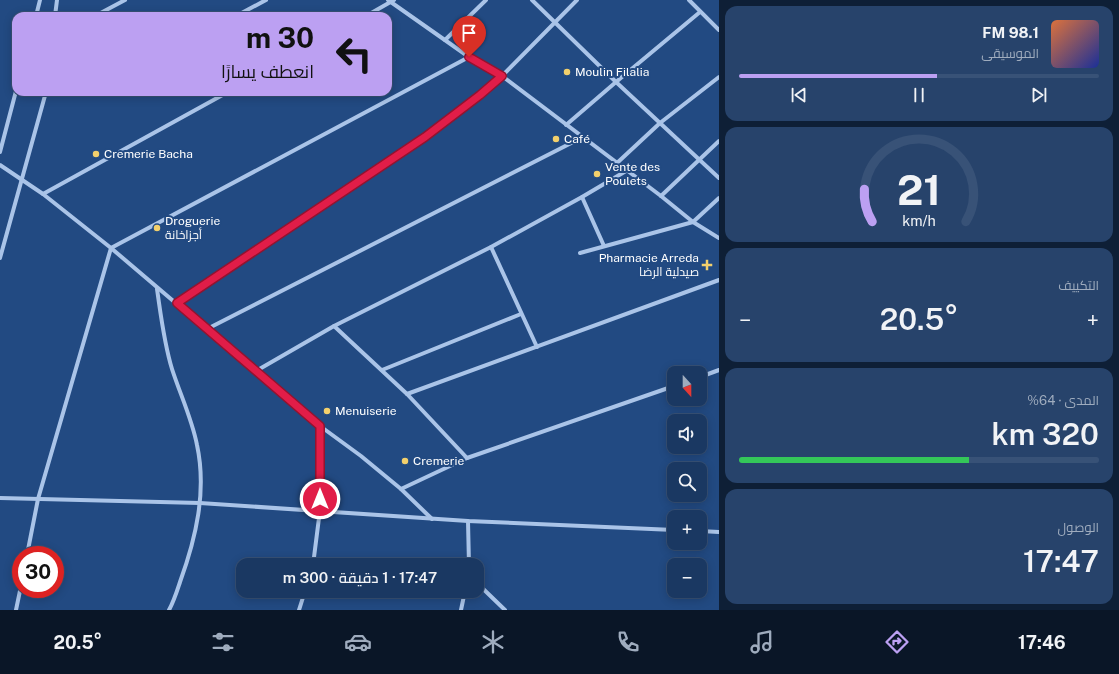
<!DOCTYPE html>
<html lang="ar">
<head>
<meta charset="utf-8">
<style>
  body { margin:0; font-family:"Public Sans",Cairo,sans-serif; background:#27436b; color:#f1f3f6; direction:rtl; height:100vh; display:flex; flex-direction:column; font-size:15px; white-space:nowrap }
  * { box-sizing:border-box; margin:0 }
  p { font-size:13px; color:#9facbe }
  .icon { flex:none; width:22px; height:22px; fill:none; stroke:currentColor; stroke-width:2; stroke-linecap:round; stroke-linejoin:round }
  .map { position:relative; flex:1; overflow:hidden; direction:ltr }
  .panel { display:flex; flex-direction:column; gap:6px; padding:6px; background:#0e1f36; width:400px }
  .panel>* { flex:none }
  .banner { position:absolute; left:12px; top:12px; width:380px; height:84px; border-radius:12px; box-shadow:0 2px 10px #0003,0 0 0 1px #385277; direction:rtl; background:#bca0f2; color:#111; overflow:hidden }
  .needle { width:26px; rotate:159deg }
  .controls { position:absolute; left:667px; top:366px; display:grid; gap:8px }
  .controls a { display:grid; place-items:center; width:40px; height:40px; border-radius:8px; background:#1a3862; box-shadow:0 2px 10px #0003,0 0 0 1px #385277; font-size:20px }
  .speed { position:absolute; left:12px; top:546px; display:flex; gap:8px; font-size:20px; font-weight:700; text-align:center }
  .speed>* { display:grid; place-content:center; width:52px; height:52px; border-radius:50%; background:#1a3862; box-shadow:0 2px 10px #0003,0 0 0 1px #385277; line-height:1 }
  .speed .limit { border:6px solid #d22; background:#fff; color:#111 }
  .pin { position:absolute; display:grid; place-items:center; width:34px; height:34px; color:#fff; margin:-41px -17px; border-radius:50% 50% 50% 0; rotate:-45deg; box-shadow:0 0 4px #0007 }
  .pin .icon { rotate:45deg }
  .me { position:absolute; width:44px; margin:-22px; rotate:0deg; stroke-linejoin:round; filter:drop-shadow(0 0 3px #0008) }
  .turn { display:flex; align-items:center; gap:14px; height:84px; padding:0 12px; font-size:18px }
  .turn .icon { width:52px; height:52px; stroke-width:2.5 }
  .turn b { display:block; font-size:28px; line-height:34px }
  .big { font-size:30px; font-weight:600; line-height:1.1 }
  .panel .widget { flex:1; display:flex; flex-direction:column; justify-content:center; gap:6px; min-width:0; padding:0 14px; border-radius:12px; background:#27436b }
  .panel .dial { align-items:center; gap:0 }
  .dial svg { height:104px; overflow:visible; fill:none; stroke:#385277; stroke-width:7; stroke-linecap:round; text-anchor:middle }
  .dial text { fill:#f1f3f6; stroke:none }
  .song { display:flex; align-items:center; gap:12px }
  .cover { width:48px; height:48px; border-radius:6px; background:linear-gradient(135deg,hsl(20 70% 55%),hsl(230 70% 35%)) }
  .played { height:4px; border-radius:2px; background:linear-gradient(90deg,#bca0f2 55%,#385277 55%) }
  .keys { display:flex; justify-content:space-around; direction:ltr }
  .heat { display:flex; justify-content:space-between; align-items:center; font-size:22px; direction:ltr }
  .charge { height:6px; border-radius:3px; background:linear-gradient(90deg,#34c759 64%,#385277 0) }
  .trip { position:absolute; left:236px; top:558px; width:248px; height:40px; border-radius:12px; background:#1a3862; box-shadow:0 2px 10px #0003,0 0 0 1px #385277; font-weight:600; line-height:40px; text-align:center; direction:rtl }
  .menu { display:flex; height:64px; justify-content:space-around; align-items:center; background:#0a1627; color:#9facbe }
  .menu .icon { width:28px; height:28px }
  .menu .active { color:#bca0f2 }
  .menu b { font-size:18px; color:#f1f3f6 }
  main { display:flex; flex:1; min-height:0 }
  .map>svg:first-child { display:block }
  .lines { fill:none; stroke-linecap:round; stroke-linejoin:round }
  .street { stroke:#aac4e8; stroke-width:4 }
  .route-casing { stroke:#92132f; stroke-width:10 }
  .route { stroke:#e11d48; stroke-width:7 }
  .poi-dot { fill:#f3d06c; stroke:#224a82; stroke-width:1.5 }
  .labels { text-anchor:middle; stroke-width:4; stroke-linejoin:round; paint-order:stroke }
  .poi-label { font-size:12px; fill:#fff; stroke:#224a82; text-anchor:start }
</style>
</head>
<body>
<main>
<section class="panel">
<div class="widget">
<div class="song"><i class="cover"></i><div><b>98.1 FM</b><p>الموسيقى</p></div></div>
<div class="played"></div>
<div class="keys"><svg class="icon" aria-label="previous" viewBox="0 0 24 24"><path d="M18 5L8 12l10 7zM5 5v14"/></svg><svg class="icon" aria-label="pause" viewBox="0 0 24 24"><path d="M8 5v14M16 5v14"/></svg><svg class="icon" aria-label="next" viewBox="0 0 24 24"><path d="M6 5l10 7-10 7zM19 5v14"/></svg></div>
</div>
<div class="widget dial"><svg viewBox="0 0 100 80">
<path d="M14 69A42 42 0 1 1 86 69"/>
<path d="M14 69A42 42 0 0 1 8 44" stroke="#bca0f2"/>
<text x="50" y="56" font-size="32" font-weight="700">21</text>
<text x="50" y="72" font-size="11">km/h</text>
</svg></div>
<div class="widget"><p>التكييف</p>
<div class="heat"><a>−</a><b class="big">20.5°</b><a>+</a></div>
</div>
<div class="widget"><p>المدى · 64%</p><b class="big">320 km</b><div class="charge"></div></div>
<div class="widget"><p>الوصول</p><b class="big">17:47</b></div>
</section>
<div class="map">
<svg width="719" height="610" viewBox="0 0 719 610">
  <rect width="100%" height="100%" fill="#224a82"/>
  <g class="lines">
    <g class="street">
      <path d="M 388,0 L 469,57 L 502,76 L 661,196 L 693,222 L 719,238"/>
      <path d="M 532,0 L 616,82 L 719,178"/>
      <path d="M 689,0 L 719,30"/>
      <path d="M 36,16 L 40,0"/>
      <path d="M 55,16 L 57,0"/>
      <path d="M 95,16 L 125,0"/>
      <path d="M 236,16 L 266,0"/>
      <path d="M 366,16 L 394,0"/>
      <path d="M 445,40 L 486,0"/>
      <path d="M 92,93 L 94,92"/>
      <path d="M 566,125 L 616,82 L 700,12"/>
      <path d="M 0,152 L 16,91"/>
      <path d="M 617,163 L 660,123 L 719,77"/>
      <path d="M 0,165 L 43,194 L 111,248 L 320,426 L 361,456 L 401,489 L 432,519"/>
      <path d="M 43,194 L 228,92"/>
      <path d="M 661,196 L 719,141"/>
      <path d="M 582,197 L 604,246"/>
      <path d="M 491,247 L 537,347"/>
      <path d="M 580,253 L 693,222 L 719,198"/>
      <path d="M 0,258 L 46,92"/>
      <path d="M 157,289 C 161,316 164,343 172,369 C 180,394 192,419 197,445 C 207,491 196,538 180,582 C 177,591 174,601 169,610"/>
      <path d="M 177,303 L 425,137 L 480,95 L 502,76 L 577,0"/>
      <path d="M 334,326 L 407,394 L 467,458"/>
      <path d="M 207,329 L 583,137"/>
      <path d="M 382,370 L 521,314"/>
      <path d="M 256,371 L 334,326 L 491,247 L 582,197 L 626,171"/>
      <path d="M 700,377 L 719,370"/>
      <path d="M 407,394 L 719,280"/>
      <path d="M 401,489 L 467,458 L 674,386"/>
      <path d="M 0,498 L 200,503 L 468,521 L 674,530"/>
      <path d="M 468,521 L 469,565"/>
      <path d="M 700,531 L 719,532"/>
      <path d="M 27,555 L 38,499 L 111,248 L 469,57"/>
      <path d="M 313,565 L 320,510 L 320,426"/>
      <path d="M 477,583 L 505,610"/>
      <path d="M 16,610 L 21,586"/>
      <path d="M 299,610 L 305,591"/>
      <path d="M 461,610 L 465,591"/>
    </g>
  </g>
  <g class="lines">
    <g class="route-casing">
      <path id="route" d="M 320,499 L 320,426 L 177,303 L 425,137 L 480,95 L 502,76 L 469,57"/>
    </g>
    <use href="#route" class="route"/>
  </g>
  <g class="poi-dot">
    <circle cx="567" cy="72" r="4"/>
    <circle cx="556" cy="139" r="4"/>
    <circle cx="96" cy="154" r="4"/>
    <circle cx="597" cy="174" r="4"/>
    <circle cx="157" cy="228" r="4"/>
    <path d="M705 259h4v4h4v4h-4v4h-4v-4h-4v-4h4z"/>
    <circle cx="327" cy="411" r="4"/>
    <circle cx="405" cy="461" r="4"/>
  </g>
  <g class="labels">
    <g class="poi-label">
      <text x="575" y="76">Moulin Filalia</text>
      <text x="564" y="143">Café</text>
      <text x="104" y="158">Cremerie Bacha</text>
      <text x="605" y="171">Vente des<tspan x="605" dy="14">Poulets</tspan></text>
      <text x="165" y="225">Droguerie<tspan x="165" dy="14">أجزاخانة</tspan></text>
      <text x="699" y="262" text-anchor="end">Pharmacie Arreda<tspan x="699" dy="14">صيدلية الرضا</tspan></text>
      <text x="335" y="415">Menuiserie</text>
      <text x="413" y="465">Cremerie</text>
    </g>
  </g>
</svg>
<div class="controls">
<a><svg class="needle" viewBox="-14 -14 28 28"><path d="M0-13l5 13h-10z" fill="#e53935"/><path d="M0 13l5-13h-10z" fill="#9facbe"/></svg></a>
<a><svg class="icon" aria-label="sound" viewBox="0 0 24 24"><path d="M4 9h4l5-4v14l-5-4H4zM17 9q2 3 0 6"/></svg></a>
<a><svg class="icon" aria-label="search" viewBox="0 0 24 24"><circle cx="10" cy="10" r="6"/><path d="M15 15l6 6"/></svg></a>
<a>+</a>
<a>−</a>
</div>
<div class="speed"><div class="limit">30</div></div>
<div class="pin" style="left:469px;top:57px;background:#d93025"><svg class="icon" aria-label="arrive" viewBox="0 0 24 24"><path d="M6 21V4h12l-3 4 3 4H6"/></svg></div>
<svg class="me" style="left:320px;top:499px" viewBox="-20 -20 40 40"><circle r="17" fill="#e11d48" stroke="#fff" stroke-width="3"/><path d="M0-11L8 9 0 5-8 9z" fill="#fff"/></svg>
<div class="trip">17:47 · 1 دقيقة · 300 m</div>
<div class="banner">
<div class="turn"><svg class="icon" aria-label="left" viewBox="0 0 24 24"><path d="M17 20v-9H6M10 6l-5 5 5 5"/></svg><div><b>30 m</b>انعطف يسارًا</div></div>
</div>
</div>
</main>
<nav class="menu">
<b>17:46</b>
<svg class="icon active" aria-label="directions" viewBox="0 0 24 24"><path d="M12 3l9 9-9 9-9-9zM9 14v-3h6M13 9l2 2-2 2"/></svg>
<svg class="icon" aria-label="music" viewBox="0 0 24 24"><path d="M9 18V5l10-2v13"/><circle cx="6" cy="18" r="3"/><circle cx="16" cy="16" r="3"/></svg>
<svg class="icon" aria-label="phone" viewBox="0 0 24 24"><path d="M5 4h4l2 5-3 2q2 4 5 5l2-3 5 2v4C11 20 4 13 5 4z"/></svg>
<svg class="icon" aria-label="climate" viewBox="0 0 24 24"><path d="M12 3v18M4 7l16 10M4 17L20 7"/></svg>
<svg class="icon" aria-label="car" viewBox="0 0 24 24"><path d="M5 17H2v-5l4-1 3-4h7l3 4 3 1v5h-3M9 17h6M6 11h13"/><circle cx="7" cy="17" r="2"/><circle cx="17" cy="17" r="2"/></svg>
<svg class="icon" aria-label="filters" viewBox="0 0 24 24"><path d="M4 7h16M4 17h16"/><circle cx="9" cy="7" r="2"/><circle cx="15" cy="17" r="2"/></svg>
<b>20.5°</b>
</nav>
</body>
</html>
